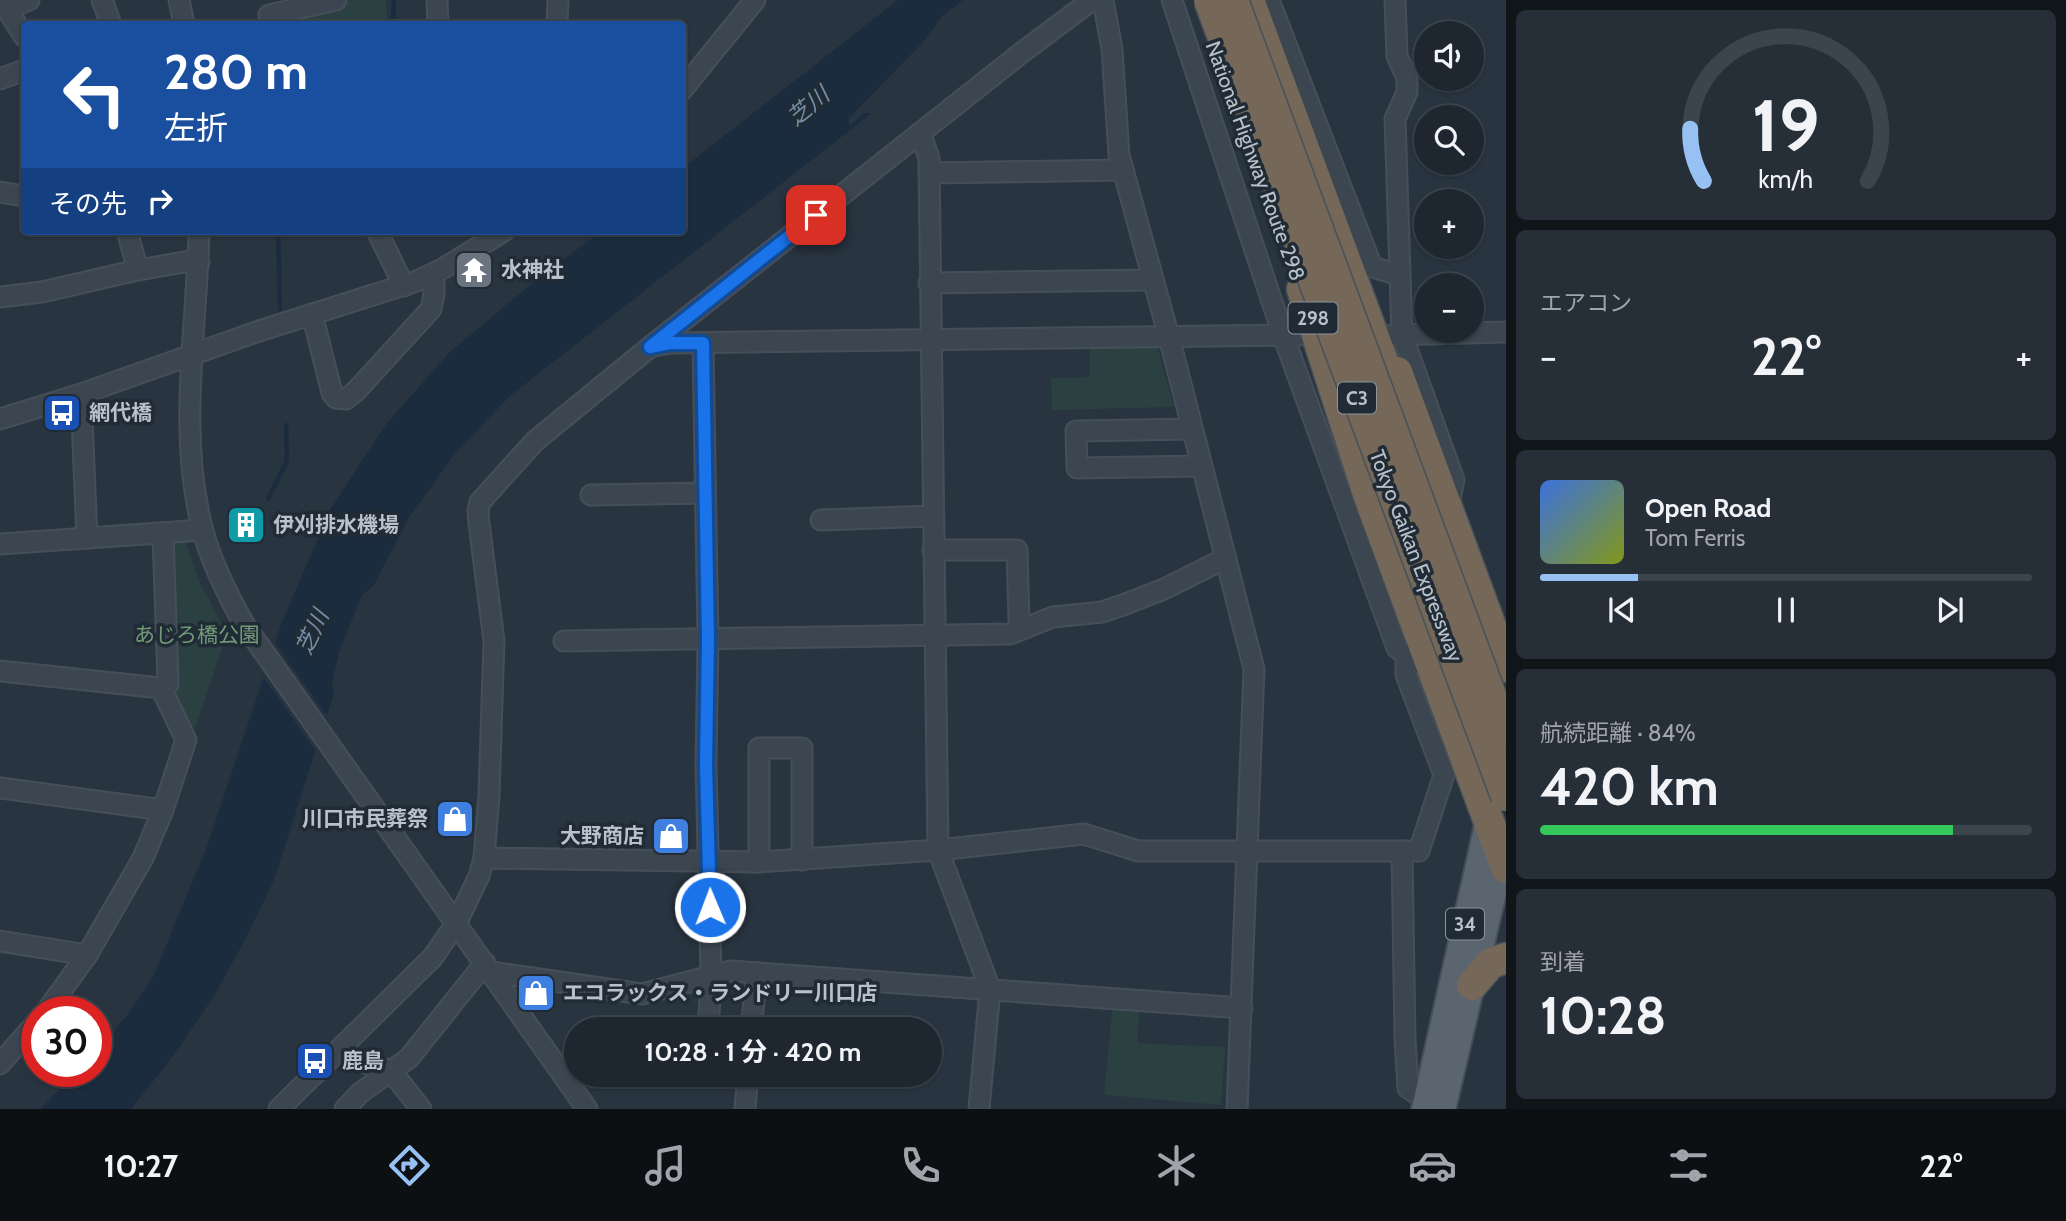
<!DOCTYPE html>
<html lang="ja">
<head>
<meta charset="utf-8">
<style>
  body { margin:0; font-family:Cabin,"Noto Sans JP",sans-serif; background:#262f38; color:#f1f3f6; height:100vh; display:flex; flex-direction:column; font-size:26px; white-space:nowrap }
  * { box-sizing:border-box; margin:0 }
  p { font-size:23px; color:#a1a5ab }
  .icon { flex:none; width:38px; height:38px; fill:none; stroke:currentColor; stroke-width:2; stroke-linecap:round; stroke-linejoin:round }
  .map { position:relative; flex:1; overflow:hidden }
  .sheet { display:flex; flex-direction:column; gap:10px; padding:10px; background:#10151a; width:560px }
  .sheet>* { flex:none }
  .top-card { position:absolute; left:21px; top:21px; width:665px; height:214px; border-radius:7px; box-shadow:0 2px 5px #0004,0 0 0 2px #3c444c; background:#1a4fa0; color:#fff; overflow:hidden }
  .tools { position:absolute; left:1414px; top:21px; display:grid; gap:14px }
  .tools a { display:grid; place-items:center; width:70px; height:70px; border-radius:50%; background:#1e2730; box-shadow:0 2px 5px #0004,0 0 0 2px #3c444c; font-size:35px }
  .speed { position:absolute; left:21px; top:996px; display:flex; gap:14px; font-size:35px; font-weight:700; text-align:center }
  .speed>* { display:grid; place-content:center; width:91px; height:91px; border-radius:50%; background:#1e2730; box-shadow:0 2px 5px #0004,0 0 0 2px #3c444c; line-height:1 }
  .speed .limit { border:10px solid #d22; background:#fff; color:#111 }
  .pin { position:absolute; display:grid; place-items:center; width:60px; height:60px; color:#fff; margin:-30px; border-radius:14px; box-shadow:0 4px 10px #0006 }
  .me { position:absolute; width:77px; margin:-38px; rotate:359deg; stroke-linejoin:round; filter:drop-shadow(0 0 5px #0008) }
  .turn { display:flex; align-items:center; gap:24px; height:147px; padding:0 28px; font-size:32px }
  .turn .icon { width:91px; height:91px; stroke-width:2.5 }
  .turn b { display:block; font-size:49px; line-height:60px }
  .then { display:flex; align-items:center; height:66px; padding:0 28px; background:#0003; gap:14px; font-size:26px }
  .big { font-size:52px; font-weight:700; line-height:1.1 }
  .sheet .card { flex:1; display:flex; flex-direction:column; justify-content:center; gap:10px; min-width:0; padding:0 24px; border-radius:10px; background:#262f38 }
  .sheet .dial { align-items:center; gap:0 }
  .dial svg { height:182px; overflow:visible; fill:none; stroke:#3c444c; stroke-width:7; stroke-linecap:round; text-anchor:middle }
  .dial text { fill:#f1f3f6; stroke:none }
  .song { display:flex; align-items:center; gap:21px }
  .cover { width:84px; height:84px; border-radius:10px; background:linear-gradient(135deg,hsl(220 70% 55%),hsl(70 70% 35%)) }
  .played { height:7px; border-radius:4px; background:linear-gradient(90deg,#96c1f2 20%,#3c444c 20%) }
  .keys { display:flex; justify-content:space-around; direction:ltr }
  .heat { display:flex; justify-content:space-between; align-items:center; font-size:38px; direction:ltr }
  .charge { height:10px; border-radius:5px; background:linear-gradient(90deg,#34c759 84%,#3c444c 0) }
  .trip { position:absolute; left:564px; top:1017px; width:378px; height:70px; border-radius:35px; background:#1e2730; box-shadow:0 2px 5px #0004,0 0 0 2px #3c444c; font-weight:700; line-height:70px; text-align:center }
  .dock { display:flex; height:112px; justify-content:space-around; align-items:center; background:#0c1013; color:#a1a5ab }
  .dock .icon { width:49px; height:49px }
  .dock .on { color:#96c1f2 }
  .dock b { font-size:32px; color:#f1f3f6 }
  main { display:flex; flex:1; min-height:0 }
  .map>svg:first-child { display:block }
  .green { fill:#2a4041 }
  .water { fill:#1b2c3e }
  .pier { fill:#283440 }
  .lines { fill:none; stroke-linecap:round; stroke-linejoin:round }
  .stream { stroke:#1b2c3e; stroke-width:4.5 }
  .minor-casing { stroke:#464f59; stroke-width:23 }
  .major-casing { stroke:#464f59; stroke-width:28 }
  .highway-casing { stroke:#47515a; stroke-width:33 }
  .minor { stroke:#3c4650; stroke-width:19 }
  .major { stroke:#5a6570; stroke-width:24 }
  .highway { stroke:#766859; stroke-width:30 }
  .highway-bridge-casing { stroke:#47515a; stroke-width:33; stroke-linecap:butt }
  .highway-bridge { stroke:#766859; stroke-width:30 }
  .route-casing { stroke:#114b97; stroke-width:18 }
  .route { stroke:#1a73e8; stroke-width:12 }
  .labels { text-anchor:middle; stroke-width:7; stroke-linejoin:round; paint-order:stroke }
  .shield { fill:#212b35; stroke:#8b949d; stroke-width:2 }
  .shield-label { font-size:19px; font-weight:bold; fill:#b9c1ca }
  .street-label { font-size:21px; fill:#b9c1ca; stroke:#212b35 }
  .poi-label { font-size:21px; font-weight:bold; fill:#b9c1ca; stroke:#212b35; text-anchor:start }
  .park-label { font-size:21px; fill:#719a78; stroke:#212b35 }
  .water-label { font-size:23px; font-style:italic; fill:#748ea7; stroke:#212b35 }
</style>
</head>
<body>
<main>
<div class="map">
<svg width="1506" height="1109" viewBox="0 0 1506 1109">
  <rect width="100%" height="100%" fill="#283440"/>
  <g class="green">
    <path d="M 352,0 L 386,0 L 387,24 L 279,23 L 282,18 Z"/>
    <path d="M 1089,345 L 1157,345 L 1174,407 L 1052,410 L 1051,378 L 1090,377 Z"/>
    <path d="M 185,540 L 200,583 L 227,633 L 196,726 L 190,729 L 172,687 L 168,541 Z"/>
    <path d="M 1113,1002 L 1140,1005 L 1137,1043 L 1225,1047 L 1221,1105 L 1104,1095 Z"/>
  </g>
  <path class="water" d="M 898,0 L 963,0 L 942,16 L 923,42 L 849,118 L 849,125 L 852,124 L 864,113 L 872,113 L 511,395 L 457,451 L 409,517 L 374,585 L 362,595 L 339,652 L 332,682 L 334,693 L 274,880 L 247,936 L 214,996 L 173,1056 L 131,1109 L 40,1109 L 78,1071 L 96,1071 L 96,1053 L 128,1014 L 153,977 L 208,844 L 282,622 L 331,508 L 387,423 L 449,353 L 536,280 L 602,231 L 682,231 L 683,168 Z"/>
  <path class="pier" d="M 273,640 L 329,719 L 318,754 L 261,674 Z"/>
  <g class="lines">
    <g class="stream">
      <path d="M 393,24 L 394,0"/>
      <path d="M 278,231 L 280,309"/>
      <path d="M 268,499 L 287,461 L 286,425"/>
      <path d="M 312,524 L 327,532"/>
    </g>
    <g class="minor-casing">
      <g id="minor">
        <path d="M 1,0 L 24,36"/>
        <path d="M 102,0 L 111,24"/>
        <path d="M 179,0 L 184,24"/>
        <path d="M 437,0 L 438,24"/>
        <path d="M 1103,0 L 1112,49 L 1119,155 L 1169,337 L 1254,669 L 1237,1109"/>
        <path d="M 1172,0 L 1283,335 L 1397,648 L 1415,663"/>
        <path d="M 1269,0 L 1372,267 L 1399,275"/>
        <path d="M 1395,0 L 1397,56 L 1407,78 L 1407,92 L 1395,119 L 1402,335 L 1454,480 L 1448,509"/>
        <path d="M 8,9 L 29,0"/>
        <path d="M 269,15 L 336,0"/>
        <path d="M 557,24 L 558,0"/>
        <path d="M 0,79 L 24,70"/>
        <path d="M 682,90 L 755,0"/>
        <path d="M 920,133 L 929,158 L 938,850 L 990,989 L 979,1109"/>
        <path d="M 929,173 L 1123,170"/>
        <path d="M 0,192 L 24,196"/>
        <path d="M 199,231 C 197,330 177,433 203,531 C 212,564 227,594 244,624 L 587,1109"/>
        <path d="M 377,231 L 404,286"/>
        <path d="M 133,271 L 190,261 L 199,262"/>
        <path d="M 929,283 L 1152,280"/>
        <path d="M 0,297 L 42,292 L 133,271 L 136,263 L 127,231"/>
        <path d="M 312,314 L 332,393 L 336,398 L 346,399 L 356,391 L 431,309 L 434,294 L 434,274"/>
        <path d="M 1392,335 L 1506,332"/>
        <path d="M 703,343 L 708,639 L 706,765 L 711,975"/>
        <path d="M 651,346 L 1020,54 L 1092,0"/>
        <path d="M 81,394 L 87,538"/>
        <path d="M 0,419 L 81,394 L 256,332 L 417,281 L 444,268 L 504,231"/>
        <path d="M 1192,429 L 1076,431 L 1077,468 L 1201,466"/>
        <path d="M 591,495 L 705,493"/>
        <path d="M 821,520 L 933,516"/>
        <path d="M 0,544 L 203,530"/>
        <path d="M 933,550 L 1017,550 L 1019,620 L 1022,629"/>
        <path d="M 564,641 L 1010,634 L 1053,617 L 1102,612 L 1123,605 L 1164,589 L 1226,558"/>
        <path d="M 0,671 L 161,688 L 186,740 L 163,810 L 143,858 L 87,955 L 46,1012"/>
        <path d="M 161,688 L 168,684 L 163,533"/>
        <path d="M 0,788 L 163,810"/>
        <path d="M 1402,851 L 1405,1039 L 1408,1088 L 1426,1100"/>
        <path d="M 484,858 L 759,862 L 938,850 L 1084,834 L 1138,851 L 1419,851 L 1444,775 L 1406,675 L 1406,658"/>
        <path d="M 759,862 L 759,748 L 802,748 L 802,860"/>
        <path d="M 0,941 L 87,955"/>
        <path d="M 491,972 L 642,994 L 731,971 L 1242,1008"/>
        <path d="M 705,977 L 710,999 L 708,1029"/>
        <path d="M 751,1029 L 757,973"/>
        <path d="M 349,1058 L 391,1071 L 421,1109"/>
        <path d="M 0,1064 L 37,1022"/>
        <path d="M 279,1109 L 433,957 L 457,922 L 479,876 L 484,858 L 489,795 L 494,641 L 479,523 L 478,510 L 480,502 L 535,441 L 650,347 L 670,343 L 1299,335"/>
        <path d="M 345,1109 L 360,1093 L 409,1058 L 485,963"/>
        <path d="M 745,1109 L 748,1074"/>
      </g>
    </g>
    <g class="major-casing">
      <g id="major">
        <path d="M 1424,1109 L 1489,816"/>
        <path d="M 1443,1109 L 1504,849"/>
      </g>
    </g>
    <g class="highway-casing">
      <g id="highway">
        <path d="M 1249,0 L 1395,394"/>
        <path d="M 1302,289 L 1369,497 L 1506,868"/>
        <path d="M 1397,372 L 1506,667"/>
        <path d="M 1472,985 L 1491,963 L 1506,958"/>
      </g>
    </g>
    <use href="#minor" class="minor"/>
    <use href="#major" class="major"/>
    <use href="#highway" class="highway"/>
    <g class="highway-bridge-casing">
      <g id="highway-bridge">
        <path d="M 1209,0 L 1506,796"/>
        <path d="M 1233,0 L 1506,736"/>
      </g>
    </g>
    <use href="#highway-bridge" class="highway-bridge"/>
  </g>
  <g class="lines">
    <g class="route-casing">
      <path id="route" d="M 710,907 L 706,765 L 708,639 L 703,343 L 670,343 L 650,347 L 816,215"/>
    </g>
    <use href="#route" class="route"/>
  </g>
  <defs>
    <g id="temple-square" transform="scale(2.0125)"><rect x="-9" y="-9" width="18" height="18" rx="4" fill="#6b7280" stroke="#212b35"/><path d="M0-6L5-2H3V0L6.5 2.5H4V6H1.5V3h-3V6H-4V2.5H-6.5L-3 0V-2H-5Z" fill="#fff"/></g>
    <g id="bus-square" transform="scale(2.0125)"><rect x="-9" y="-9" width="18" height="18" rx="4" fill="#1a4fb4" stroke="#212b35"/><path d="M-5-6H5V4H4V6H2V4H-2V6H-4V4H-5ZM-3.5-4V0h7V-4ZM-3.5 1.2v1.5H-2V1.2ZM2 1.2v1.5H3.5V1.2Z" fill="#fff"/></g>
    <g id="building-square" transform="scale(2.0125)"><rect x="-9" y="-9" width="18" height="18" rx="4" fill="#0f9aa8" stroke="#212b35"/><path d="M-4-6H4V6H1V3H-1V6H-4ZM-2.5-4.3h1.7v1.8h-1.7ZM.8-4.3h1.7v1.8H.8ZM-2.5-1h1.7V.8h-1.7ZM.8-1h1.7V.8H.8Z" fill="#fff"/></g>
    <g id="shop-square" transform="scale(2.0125)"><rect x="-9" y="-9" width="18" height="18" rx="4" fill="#3f7fe0" stroke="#212b35"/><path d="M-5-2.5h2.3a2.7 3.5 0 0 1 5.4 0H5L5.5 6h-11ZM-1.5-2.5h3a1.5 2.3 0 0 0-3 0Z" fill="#fff"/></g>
  </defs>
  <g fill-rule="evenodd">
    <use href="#temple-square" x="474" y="270"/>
    <use href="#bus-square" x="62" y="413"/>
    <use href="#building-square" x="246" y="525"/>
    <use href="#shop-square" x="455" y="819"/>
    <use href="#shop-square" x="671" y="836"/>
    <use href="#shop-square" x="536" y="993"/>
    <use href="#bus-square" x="315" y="1061"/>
  </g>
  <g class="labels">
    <g class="shield">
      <rect x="1288.5" y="302.5" width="49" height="31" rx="5"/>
      <rect x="1338" y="382.5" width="38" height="31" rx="5"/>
      <rect x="1446" y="908.5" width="38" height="31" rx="5"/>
    </g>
    <g class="shield-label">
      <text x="1313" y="325">298</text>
      <text x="1357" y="405">C3</text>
      <text x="1465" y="931">34</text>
    </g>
    <g class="street-label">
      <text transform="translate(1255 161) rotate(70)" y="7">National Highway Route 298</text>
      <text transform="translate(1416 556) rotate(69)" y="7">Tokyo Gaikan Expressway</text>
    </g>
    <g class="poi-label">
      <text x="501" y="277">水神社</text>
      <text x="89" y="420">網代橋</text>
      <text x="273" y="532">伊刈排水機場</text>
      <text x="428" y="826" text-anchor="end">川口市民葬祭</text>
      <text x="644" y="843" text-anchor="end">大野商店</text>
      <text x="563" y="1000">エコラックス・ランドリー川口店</text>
      <text x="342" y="1068">鹿島</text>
    </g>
    <g class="park-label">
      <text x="197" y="642">あじろ橋公園</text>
    </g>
    <g class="water-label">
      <text transform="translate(808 106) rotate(-40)" y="8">芝川</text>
      <text transform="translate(312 632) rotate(-65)" y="8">芝川</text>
    </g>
  </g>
</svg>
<div class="tools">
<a><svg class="icon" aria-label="sound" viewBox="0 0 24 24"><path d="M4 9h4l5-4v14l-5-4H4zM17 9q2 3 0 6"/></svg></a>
<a><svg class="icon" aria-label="search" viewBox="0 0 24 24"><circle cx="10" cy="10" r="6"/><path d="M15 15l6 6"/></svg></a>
<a>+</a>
<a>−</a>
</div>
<div class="speed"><div class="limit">30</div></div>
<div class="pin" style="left:816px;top:215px;background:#d93025"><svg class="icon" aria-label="arrive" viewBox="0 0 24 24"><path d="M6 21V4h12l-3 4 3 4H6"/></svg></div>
<svg class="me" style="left:710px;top:907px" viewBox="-20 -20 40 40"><circle r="17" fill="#1a73e8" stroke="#fff" stroke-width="3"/><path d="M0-11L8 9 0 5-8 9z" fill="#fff"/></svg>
<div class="trip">10:28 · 1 分 · 420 m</div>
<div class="top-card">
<div class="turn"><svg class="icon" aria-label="left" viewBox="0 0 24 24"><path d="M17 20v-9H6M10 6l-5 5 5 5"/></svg><div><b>280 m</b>左折</div></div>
<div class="then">その先<svg class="icon" aria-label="right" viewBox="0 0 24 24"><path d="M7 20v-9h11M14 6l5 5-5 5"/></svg></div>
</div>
</div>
<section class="sheet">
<div class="card dial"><svg viewBox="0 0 100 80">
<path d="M14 69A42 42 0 1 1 86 69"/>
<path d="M14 69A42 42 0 0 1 8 46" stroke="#96c1f2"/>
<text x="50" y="56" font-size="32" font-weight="700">19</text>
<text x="50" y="72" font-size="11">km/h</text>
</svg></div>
<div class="card"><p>エアコン</p>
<div class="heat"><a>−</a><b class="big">22°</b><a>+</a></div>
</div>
<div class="card">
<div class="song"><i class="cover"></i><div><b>Open Road</b><p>Tom Ferris</p></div></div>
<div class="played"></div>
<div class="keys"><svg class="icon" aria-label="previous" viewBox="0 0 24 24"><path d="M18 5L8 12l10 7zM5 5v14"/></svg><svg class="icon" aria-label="pause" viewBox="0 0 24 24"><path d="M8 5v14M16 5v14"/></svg><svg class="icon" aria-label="next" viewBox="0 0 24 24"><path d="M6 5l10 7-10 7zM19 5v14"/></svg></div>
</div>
<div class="card"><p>航続距離 · 84%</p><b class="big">420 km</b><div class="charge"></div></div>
<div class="card"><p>到着</p><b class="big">10:28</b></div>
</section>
</main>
<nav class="dock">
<b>10:27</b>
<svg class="icon on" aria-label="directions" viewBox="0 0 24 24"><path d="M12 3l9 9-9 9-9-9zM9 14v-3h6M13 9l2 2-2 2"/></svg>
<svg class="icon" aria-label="music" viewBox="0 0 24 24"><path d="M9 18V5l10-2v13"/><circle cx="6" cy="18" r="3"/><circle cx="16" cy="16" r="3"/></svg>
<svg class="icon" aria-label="phone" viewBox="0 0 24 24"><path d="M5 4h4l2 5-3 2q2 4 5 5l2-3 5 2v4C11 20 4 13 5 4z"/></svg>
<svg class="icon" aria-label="climate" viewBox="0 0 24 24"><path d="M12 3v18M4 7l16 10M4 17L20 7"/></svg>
<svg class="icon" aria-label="car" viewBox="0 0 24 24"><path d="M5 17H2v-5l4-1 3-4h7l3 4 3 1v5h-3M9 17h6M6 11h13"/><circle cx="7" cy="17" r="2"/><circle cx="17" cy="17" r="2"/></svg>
<svg class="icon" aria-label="filters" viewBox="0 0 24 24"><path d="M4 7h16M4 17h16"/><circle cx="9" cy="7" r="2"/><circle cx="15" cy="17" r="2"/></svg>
<b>22°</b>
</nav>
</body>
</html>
